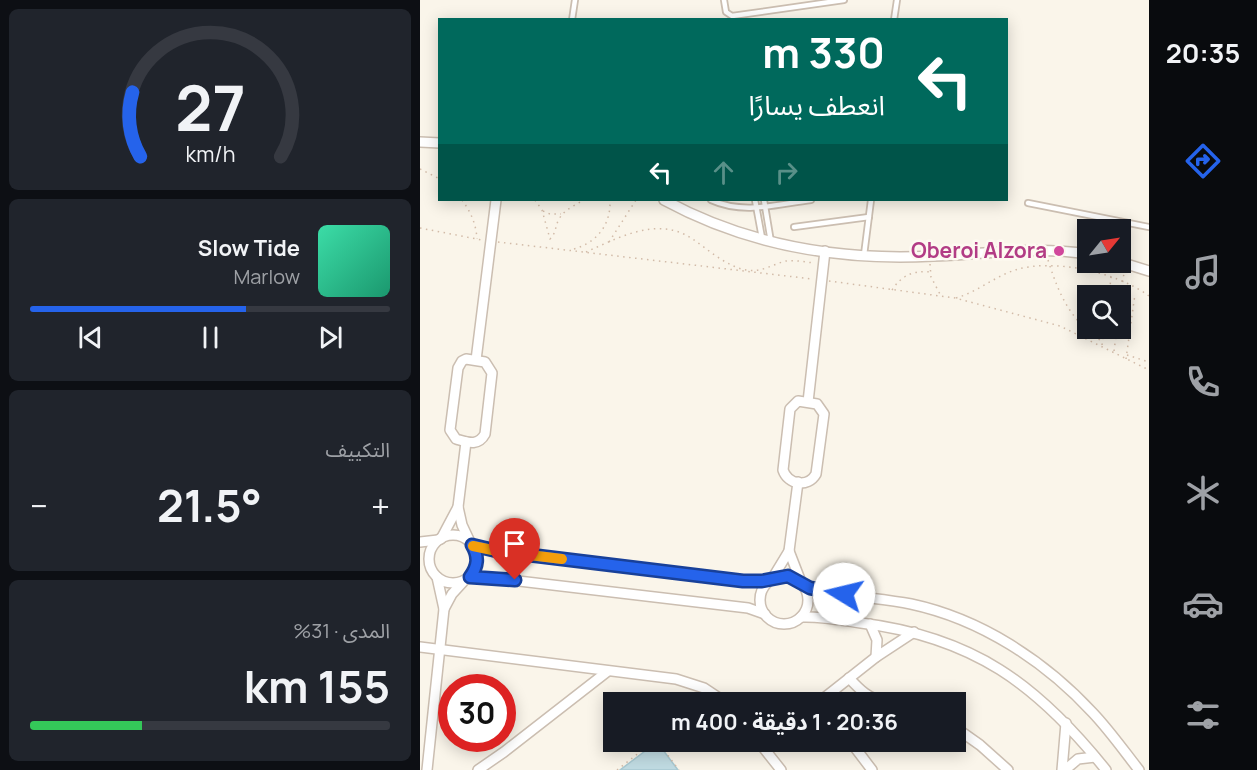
<!DOCTYPE html>
<html lang="ar">
<head>
<meta charset="utf-8">
<style>
  body { margin:0; font-family:Manrope,"Noto Sans Arabic",sans-serif; background:#20242c; color:#f1f3f6; direction:rtl; height:100vh; display:flex; flex-direction:column; font-size:22px; white-space:nowrap }
  * { box-sizing:border-box; margin:0 }
  p { font-size:20px; color:#9ea1a6 }
  .icon { flex:none; width:33px; height:33px; fill:none; stroke:currentColor; stroke-width:2; stroke-linecap:round; stroke-linejoin:round }
  .map { position:relative; flex:1; overflow:hidden; direction:ltr }
  .sheet { display:flex; flex-direction:column; gap:9px; padding:9px; background:#0d0f14; width:420px }
  .sheet>* { flex:none }
  .guide { position:absolute; left:18px; top:18px; width:570px; height:183px; border-radius:0px; box-shadow:0 3px 15px #0003; direction:rtl; background:#00695c; color:#fff; overflow:hidden }
  .needle { width:39px; rotate:60deg }
  .tools { position:absolute; left:657px; top:219px; display:grid; gap:12px }
  .tools a { display:grid; place-items:center; width:54px; height:54px; border-radius:0px; background:#171b24; box-shadow:0 3px 15px #0003; font-size:30px }
  .speed { position:absolute; left:18px; top:674px; display:flex; gap:12px; font-size:30px; font-weight:700; text-align:center }
  .speed>* { display:grid; place-content:center; width:78px; height:78px; border-radius:50%; background:#171b24; box-shadow:0 3px 15px #0003; line-height:1 }
  .speed .limit { border:9px solid #d22; background:#fff; color:#111 }
  .pin { position:absolute; display:grid; place-items:center; width:51px; height:51px; color:#fff; margin:-62px -26px; border-radius:50% 50% 50% 0; rotate:-45deg; box-shadow:0 0 6px #0007 }
  .pin .icon { rotate:45deg }
  .me { position:absolute; width:66px; margin:-33px; rotate:279deg; stroke-linejoin:round; filter:drop-shadow(0 0 4px #0008) }
  .turn { display:flex; align-items:center; gap:21px; height:126px; padding:0 24px; font-size:27px }
  .turn .icon { width:78px; height:78px; stroke-width:2.5 }
  .turn b { display:block; font-size:42px; line-height:51px }
  .lanes { display:flex; align-items:center; height:57px; padding:0 24px; background:#0003; justify-content:center; gap:30px; direction:ltr }
  .lanes .off { opacity:.35 }
  .big { font-size:45px; font-weight:700; line-height:1.1 }
  .sheet .card { flex:1; display:flex; flex-direction:column; justify-content:center; gap:9px; min-width:0; padding:0 21px; border-radius:9px; background:#20242c }
  .sheet .dial { align-items:center; gap:0 }
  .dial svg { height:156px; overflow:visible; fill:none; stroke:#363941; stroke-width:7; stroke-linecap:round; text-anchor:middle }
  .dial text { fill:#f1f3f6; stroke:none }
  .song { display:flex; align-items:center; gap:18px }
  .cover { width:72px; height:72px; border-radius:9px; background:linear-gradient(135deg,hsl(160 70% 55%),hsl(160 70% 35%)) }
  .played { height:6px; border-radius:3px; background:linear-gradient(90deg,#2563eb 60%,#363941 60%) }
  .keys { display:flex; justify-content:space-around; direction:ltr }
  .heat { display:flex; justify-content:space-between; align-items:center; font-size:33px; direction:ltr }
  .charge { height:9px; border-radius:4px; background:linear-gradient(90deg,#34c759 31%,#363941 0) }
  .trip { position:absolute; left:183px; top:692px; width:363px; height:60px; border-radius:0px; background:#171b24; box-shadow:0 3px 15px #0003; font-weight:700; line-height:60px; text-align:center; direction:rtl }
  main { display:flex; flex:1; min-height:0 }
  .tab-bar { display:flex; flex-direction:column; width:108px; justify-content:space-around; align-items:center; background:#090b0e; color:#9ea1a6 }
  .tab-bar .icon { width:42px; height:42px }
  .tab-bar .current { color:#2563eb }
  .tab-bar b { font-size:27px; color:#f1f3f6 }
  .map>svg:first-child { display:block }
  .water { fill:#c0dbe2; stroke:#a8c9d2; stroke-width:1.5 }
  .lines { fill:none; stroke-linecap:round; stroke-linejoin:round }
  .service-casing { stroke:#cbbeb1; stroke-width:8 }
  .minor-casing { stroke:#cbbeb1; stroke-width:12 }
  .path { stroke:#d2bba8; stroke-width:1.5; stroke-dasharray:1.5 4.5; stroke-linecap:butt }
  .service { stroke:#fff; stroke-width:4.5 }
  .minor { stroke:#fff; stroke-width:9 }
  .route-casing { stroke:#184099; stroke-width:15 }
  .route { stroke:#2563eb; stroke-width:10 }
  .slow { stroke:#f59e0b; stroke-width:10 }
  .hotel-dot { fill:#d1479c; stroke:#fdf9f0; stroke-width:2 }
  .labels { text-anchor:middle; stroke-width:5; stroke-linejoin:round; paint-order:stroke }
  .hotel-label { font-size:21px; font-weight:bold; fill:#b23c85; stroke:#fdf9f0; text-anchor:end }
</style>
</head>
<body>
<main>
<nav class="tab-bar">
<b>20:35</b>
<svg class="icon current" aria-label="directions" viewBox="0 0 24 24"><path d="M12 3l9 9-9 9-9-9zM9 14v-3h6M13 9l2 2-2 2"/></svg>
<svg class="icon" aria-label="music" viewBox="0 0 24 24"><path d="M9 18V5l10-2v13"/><circle cx="6" cy="18" r="3"/><circle cx="16" cy="16" r="3"/></svg>
<svg class="icon" aria-label="phone" viewBox="0 0 24 24"><path d="M5 4h4l2 5-3 2q2 4 5 5l2-3 5 2v4C11 20 4 13 5 4z"/></svg>
<svg class="icon" aria-label="climate" viewBox="0 0 24 24"><path d="M12 3v18M4 7l16 10M4 17L20 7"/></svg>
<svg class="icon" aria-label="car" viewBox="0 0 24 24"><path d="M5 17H2v-5l4-1 3-4h7l3 4 3 1v5h-3M9 17h6M6 11h13"/><circle cx="7" cy="17" r="2"/><circle cx="17" cy="17" r="2"/></svg>
<svg class="icon" aria-label="filters" viewBox="0 0 24 24"><path d="M4 7h16M4 17h16"/><circle cx="9" cy="7" r="2"/><circle cx="15" cy="17" r="2"/></svg>
</nav>
<div class="map">
<svg width="729" height="770" viewBox="0 0 729 770">
  <rect width="100%" height="100%" fill="#faf5ea"/>
  <path class="water" d="M 237,742 L 258,770 L 200,770 Z"/>
  <g class="lines">
    <g class="service-casing">
      <g id="service">
        <path d="M 304,0 L 306,12 L 312,16 L 424,0"/>
        <path d="M 152,20 L 155,0"/>
        <path d="M 474,20 L 477,0"/>
        <path d="M 291,200 C 324,215 358,204 391,200"/>
        <path d="M 335,200 L 342,238"/>
        <path d="M 344,200 L 351,242"/>
        <path d="M 608,203 L 729,227"/>
        <path d="M 374,227 L 449,217"/>
        <path d="M 444,255 L 451,200"/>
      </g>
    </g>
    <g class="minor-casing">
      <g id="minor">
        <path d="M 0,142 L 20,143"/>
        <path d="M 244,200 C 327,245 419,261 513,256 C 565,254 615,246 668,254"/>
        <path d="M 700,262 L 729,271"/>
        <path d="M 46,359 L 65,362 L 72,373 L 65,434 C 58,447 47,442 36,439 L 30,430 L 38,368 L 42,361 Z"/>
        <path d="M 56,360 L 76,200"/>
        <path d="M 378,401 L 397,404 L 404,414 L 396,474 C 388,488 368,485 363,470 L 370,409 Z"/>
        <path d="M 388,402 L 405,251"/>
        <path d="M 38,507 L 42,525 L 50,542"/>
        <circle cx="33" cy="559" r="24"/>
        <path d="M 21,539 L 38,507 L 46,442"/>
        <path d="M 0,542 L 18,540"/>
        <path d="M 52,545 L 77,551 L 323,581 L 351,580"/>
        <path d="M 369,551 L 381,582"/>
        <circle cx="364" cy="600" r="24"/>
        <path d="M 50,577 L 65,577 L 328,608 L 345,614"/>
        <path d="M 352,579 L 369,551 L 378,482"/>
        <path d="M 383,585 C 417,597 456,597 491,604 C 561,619 625,661 673,713 C 690,731 704,751 719,770"/>
        <path d="M 24,609 L 32,594 L 43,582"/>
        <path d="M 381,617 C 401,616 421,620 441,623 C 553,637 617,684 686,770"/>
        <path d="M 450,624 L 457,640 L 456,657"/>
        <path d="M 0,647 L 256,679 L 284,688 L 305,702"/>
        <path d="M 429,678 C 440,690 449,699 465,702"/>
        <path d="M 399,702 L 456,657 L 494,632"/>
        <path d="M 536,728 L 560,745 L 588,770"/>
        <path d="M 338,741 L 361,770"/>
        <path d="M 430,741 L 452,770"/>
        <path d="M 7,770 L 24,609 L 17,577"/>
        <path d="M 58,770 L 84,752 L 188,671"/>
        <path d="M 642,770 L 646,723"/>
        <path d="M 645,770 L 658,759 L 675,757"/>
      </g>
    </g>
    <g class="path">
      <path d="M 0,169 L 20,179"/>
      <path d="M 42,200 C 51,212 56,224 57,239"/>
      <path d="M 115,200 L 122,210 L 130,239 C 136,233 135,228 138,221 C 143,210 155,205 164,200"/>
      <path d="M 123,211 L 130,214 L 141,214"/>
      <path d="M 0,228 L 62,240"/>
      <path d="M 78,242 L 392,279"/>
      <path d="M 189,242 L 216,200"/>
      <path d="M 154,249 C 178,242 191,224 190,200"/>
      <path d="M 166,252 C 198,238 237,216 271,238 C 288,249 305,266 326,270 C 341,273 353,264 366,261 C 376,260 385,262 394,263"/>
      <path d="M 628,260 C 639,295 651,322 683,342"/>
      <path d="M 510,264 L 511,277 L 521,296"/>
      <path d="M 409,281 L 535,298 L 640,326 L 729,370"/>
      <path d="M 472,290 C 481,276 493,270 510,272"/>
      <path d="M 689,296 L 691,277"/>
      <path d="M 536,298 C 557,292 574,277 595,270 C 633,258 697,272 729,296"/>
      <path d="M 700,300 L 704,273"/>
      <path d="M 682,345 L 684,328"/>
      <path d="M 694,351 L 697,328"/>
      <path d="M 707,355 L 729,362"/>
      <path d="M 706,359 L 715,294"/>
      <path d="M 237,741 L 259,770"/>
      <path d="M 197,770 L 234,741"/>
    </g>
    <use href="#service" class="service"/>
    <use href="#minor" class="minor"/>
  </g>
  <g class="lines">
    <g class="route-casing">
      <path id="route" d="M 95,580 L 50,577 C 58,566 59,557 52,545 L 77,551 L 323,581 L 342,581 L 368,576 L 390,588 L 424,594"/>
    </g>
    <use href="#route" class="route"/>
    <path class="slow" d="M 53,546 L 77,551 L 142,559"/>
  </g>
  <circle class="hotel-dot" cx="639" cy="251" r="6"/>
  <g class="labels">
    <g class="hotel-label">
      <text x="627" y="258">Oberoi Alzora</text>
    </g>
  </g>
</svg>
<div class="tools">
<a><svg class="needle" viewBox="-14 -14 28 28"><path d="M0-13l5 13h-10z" fill="#e53935"/><path d="M0 13l5-13h-10z" fill="#9ea1a6"/></svg></a>
<a><svg class="icon" aria-label="search" viewBox="0 0 24 24"><circle cx="10" cy="10" r="6"/><path d="M15 15l6 6"/></svg></a>
</div>
<div class="speed"><div class="limit">30</div></div>
<div class="pin" style="left:95px;top:580px;background:#d93025"><svg class="icon" aria-label="arrive" viewBox="0 0 24 24"><path d="M6 21V4h12l-3 4 3 4H6"/></svg></div>
<svg class="me" style="left:424px;top:594px" viewBox="-20 -20 40 40"><circle r="19" fill="#fff"/><path d="M0-13L10 11 0 6-10 11z" fill="#2563eb"/></svg>
<div class="trip">20:36 · 1 دقيقة · 400 m</div>
<div class="guide">
<div class="turn"><svg class="icon" aria-label="left" viewBox="0 0 24 24"><path d="M17 20v-9H6M10 6l-5 5 5 5"/></svg><div><b>330 m</b>انعطف يسارًا</div></div>
<div class="lanes"><svg class="icon" aria-label="left" viewBox="0 0 24 24"><path d="M17 20v-9H6M10 6l-5 5 5 5"/></svg><svg class="icon off" aria-label="ahead" viewBox="0 0 24 24"><path d="M12 20V5M6 11l6-6 6 6"/></svg><svg class="icon off" aria-label="right" viewBox="0 0 24 24"><path d="M7 20v-9h11M14 6l5 5-5 5"/></svg></div>
</div>
</div>
<section class="sheet">
<div class="card dial"><svg viewBox="0 0 100 80">
<path d="M14 69A42 42 0 1 1 86 69"/>
<path d="M14 69A42 42 0 0 1 10 36" stroke="#2563eb"/>
<text x="50" y="56" font-size="32" font-weight="700">27</text>
<text x="50" y="72" font-size="11">km/h</text>
</svg></div>
<div class="card">
<div class="song"><i class="cover"></i><div><b>Slow Tide</b><p>Marlow</p></div></div>
<div class="played"></div>
<div class="keys"><svg class="icon" aria-label="previous" viewBox="0 0 24 24"><path d="M18 5L8 12l10 7zM5 5v14"/></svg><svg class="icon" aria-label="pause" viewBox="0 0 24 24"><path d="M8 5v14M16 5v14"/></svg><svg class="icon" aria-label="next" viewBox="0 0 24 24"><path d="M6 5l10 7-10 7zM19 5v14"/></svg></div>
</div>
<div class="card"><p>التكييف</p>
<div class="heat"><a>−</a><b class="big">21.5°</b><a>+</a></div>
</div>
<div class="card"><p>المدى · 31%</p><b class="big">155 km</b><div class="charge"></div></div>
</section>
</main>
</body>
</html>
